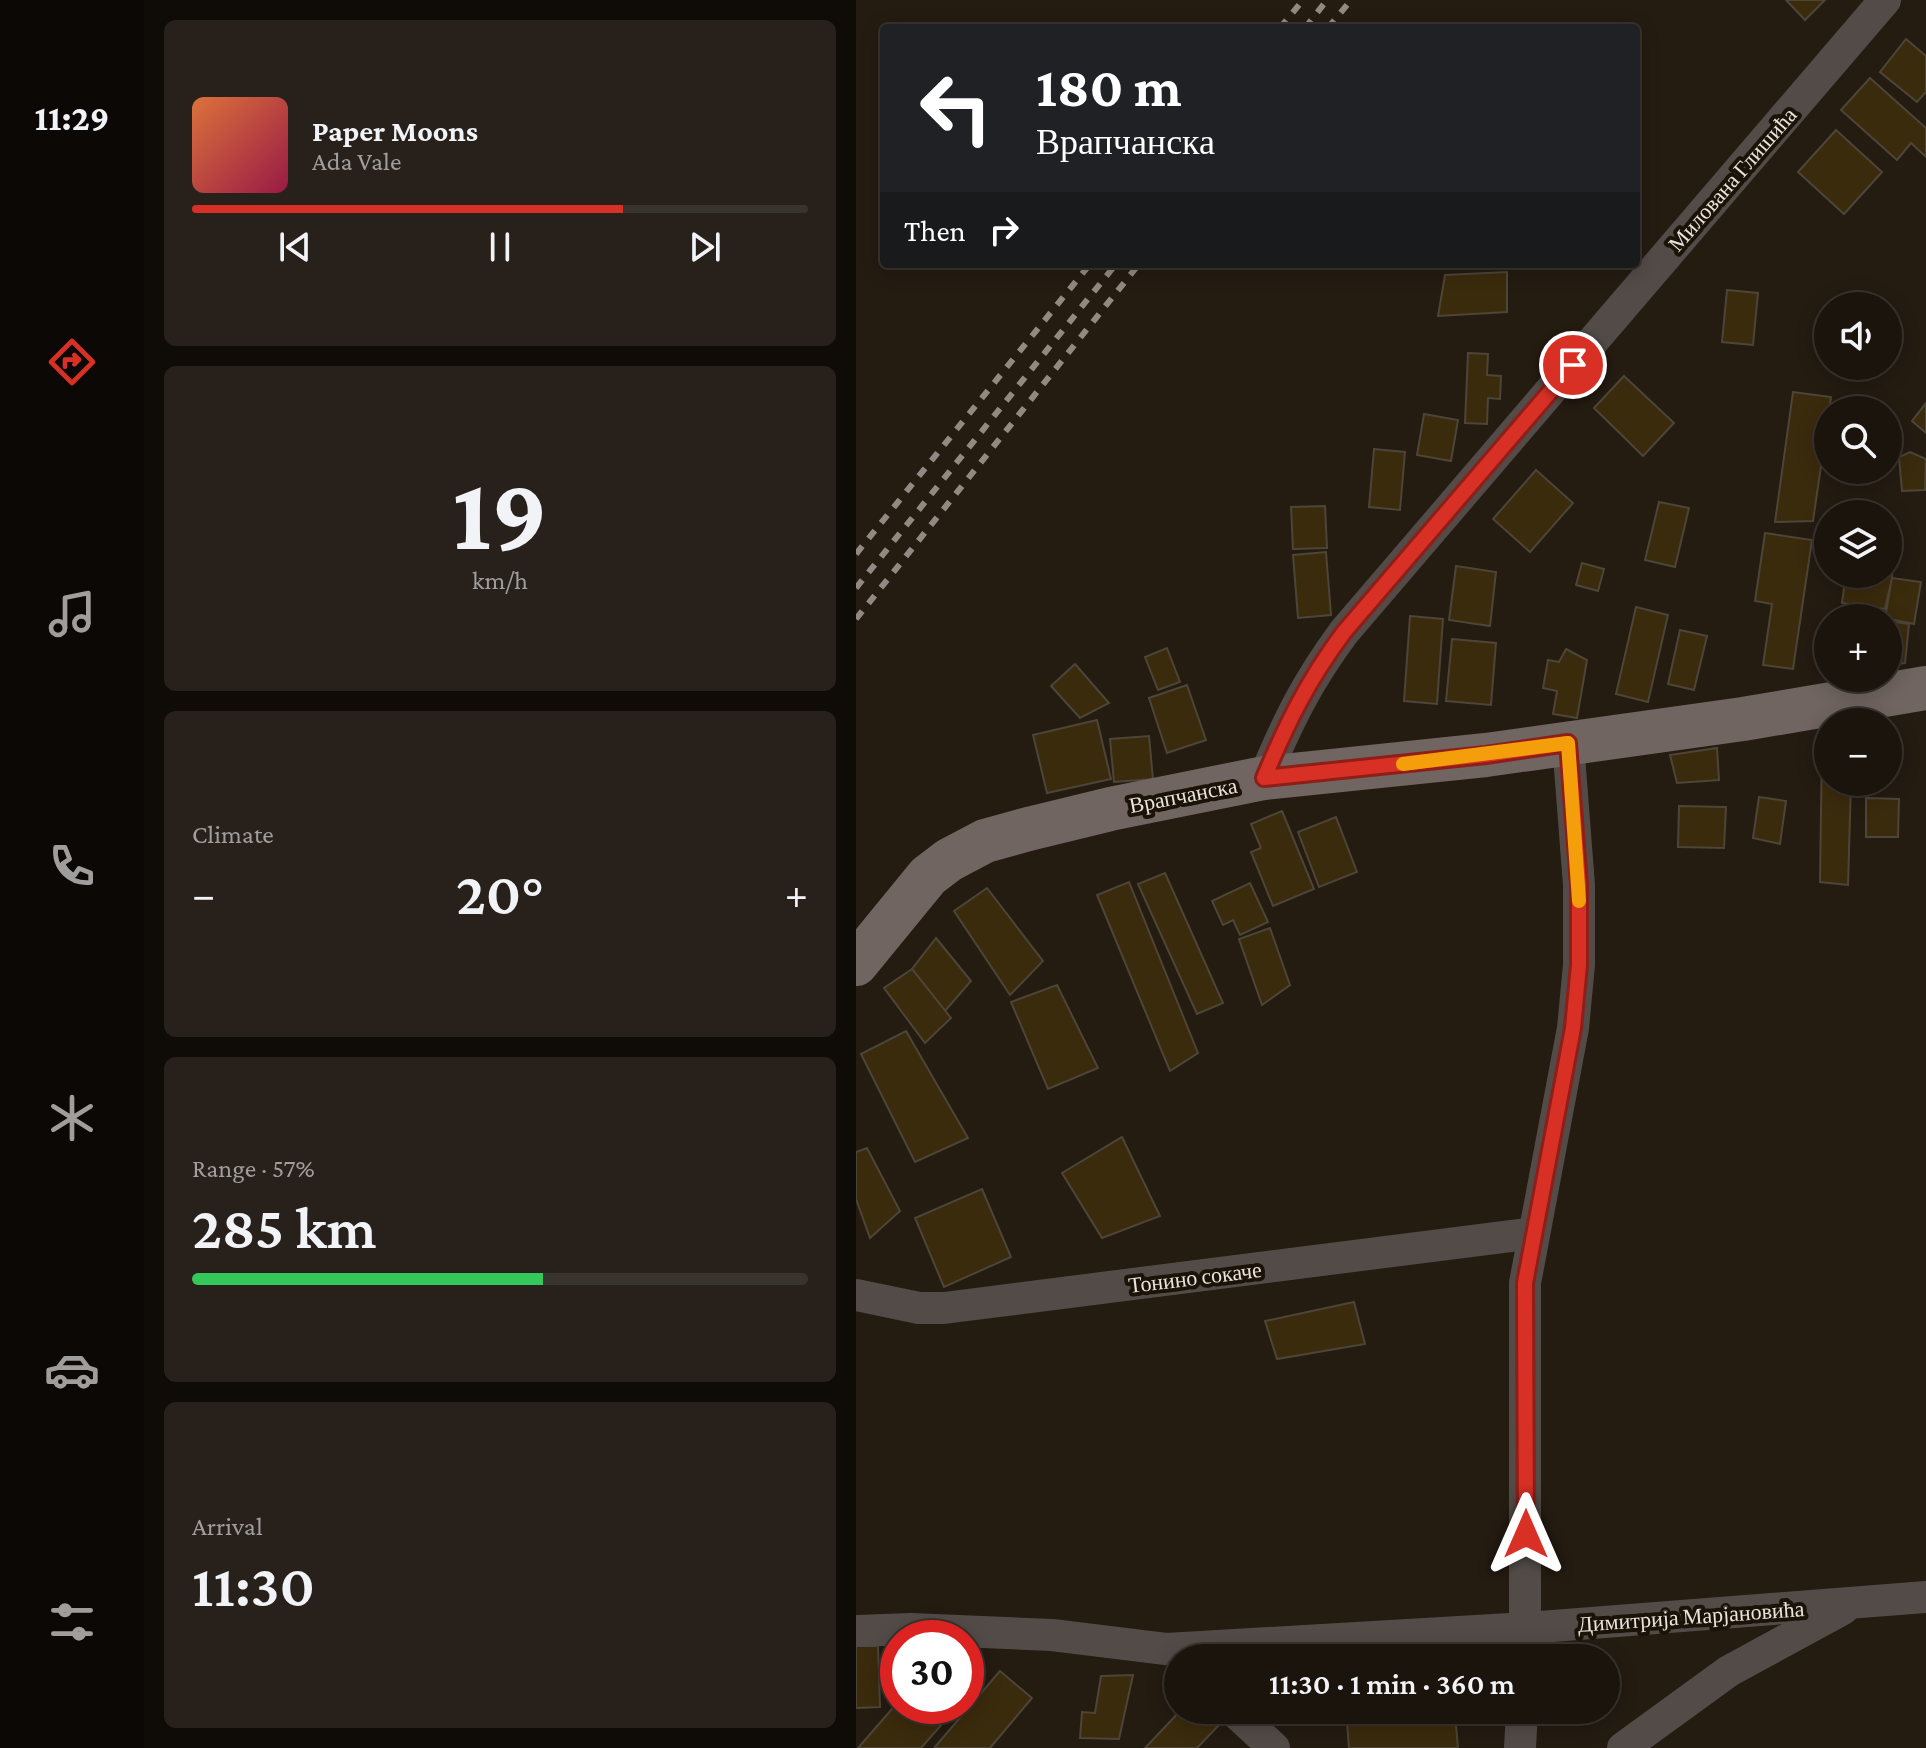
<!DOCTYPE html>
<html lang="en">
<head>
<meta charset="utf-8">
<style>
  body { margin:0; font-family:"Crimson Pro",serif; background:#28211b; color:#f1f3f6; height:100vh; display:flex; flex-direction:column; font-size:30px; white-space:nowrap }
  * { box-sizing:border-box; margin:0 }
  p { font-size:26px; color:#a09e9d }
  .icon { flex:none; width:44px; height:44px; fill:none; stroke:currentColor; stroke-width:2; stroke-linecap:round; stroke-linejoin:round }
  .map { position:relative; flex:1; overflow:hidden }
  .panel { display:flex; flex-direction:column; gap:20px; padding:20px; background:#0f0b07; width:712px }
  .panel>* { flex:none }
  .guide { position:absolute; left:24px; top:24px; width:760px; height:244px; border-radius:8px; box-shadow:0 4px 20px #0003,0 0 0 2px #39332e; background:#202124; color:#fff; overflow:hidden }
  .tools { position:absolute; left:958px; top:292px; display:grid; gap:16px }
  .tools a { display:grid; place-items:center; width:88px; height:88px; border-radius:50%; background:#1b140d; box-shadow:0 4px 20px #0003,0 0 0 2px #39332e; font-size:40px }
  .speed { position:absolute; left:24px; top:1620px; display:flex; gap:16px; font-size:40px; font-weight:700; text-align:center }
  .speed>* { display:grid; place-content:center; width:104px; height:104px; border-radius:50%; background:#1b140d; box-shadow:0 4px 20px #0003,0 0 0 2px #39332e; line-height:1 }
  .speed .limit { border:12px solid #d22; background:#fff; color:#111 }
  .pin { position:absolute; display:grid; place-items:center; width:68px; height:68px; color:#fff; margin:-34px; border:4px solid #fff; border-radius:50%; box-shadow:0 2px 8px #0007 }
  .me { position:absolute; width:88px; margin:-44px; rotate:0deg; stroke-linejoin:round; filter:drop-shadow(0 0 6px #0008) }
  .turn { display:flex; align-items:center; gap:28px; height:168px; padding:0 24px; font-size:36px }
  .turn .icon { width:104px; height:104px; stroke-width:2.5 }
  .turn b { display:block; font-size:56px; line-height:68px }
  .then { display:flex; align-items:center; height:76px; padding:0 24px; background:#0003; gap:16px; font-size:30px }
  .big { font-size:60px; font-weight:600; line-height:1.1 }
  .panel .card { flex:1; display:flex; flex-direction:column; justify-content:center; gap:12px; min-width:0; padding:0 28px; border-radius:12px; background:#28211b }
  .panel .dial { align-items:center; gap:0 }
  .dial b { font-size:104px; line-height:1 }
  .song { display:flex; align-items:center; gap:24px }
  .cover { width:96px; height:96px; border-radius:12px; background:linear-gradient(135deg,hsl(20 70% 55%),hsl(340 70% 35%)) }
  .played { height:8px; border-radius:4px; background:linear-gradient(90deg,#d93025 70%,#39332e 70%) }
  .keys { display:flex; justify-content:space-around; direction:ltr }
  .heat { display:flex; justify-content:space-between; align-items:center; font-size:44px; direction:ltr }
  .charge { height:12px; border-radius:6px; background:linear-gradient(90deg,#34c759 57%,#39332e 0) }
  .trip { position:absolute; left:308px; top:1644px; width:456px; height:80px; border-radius:40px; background:#1b140d; box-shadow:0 4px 20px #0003,0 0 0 2px #39332e; font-weight:600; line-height:80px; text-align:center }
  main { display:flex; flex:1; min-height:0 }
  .menu { display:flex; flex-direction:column; width:144px; justify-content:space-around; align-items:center; background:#0b0805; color:#a09e9d }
  .menu .icon { width:56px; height:56px }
  .menu .active { color:#d93025 }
  .menu b { font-size:36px; color:#f1f3f6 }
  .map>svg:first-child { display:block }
  .building { fill:#3b2b0d; stroke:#4d4538; stroke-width:2 }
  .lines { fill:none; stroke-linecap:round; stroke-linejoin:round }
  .minor { stroke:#524b48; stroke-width:32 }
  .secondary { stroke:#706560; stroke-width:44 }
  .rail { stroke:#928a82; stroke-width:6; stroke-dasharray:10 10; stroke-linecap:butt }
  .route-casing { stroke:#8d1f18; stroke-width:20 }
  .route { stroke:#d93025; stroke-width:14 }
  .slow { stroke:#f59e0b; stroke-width:14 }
  .labels { text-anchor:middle; stroke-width:8; stroke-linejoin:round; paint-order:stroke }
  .street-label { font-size:22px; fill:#eae4dd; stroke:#1b1208 }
</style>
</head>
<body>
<main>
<nav class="menu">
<b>11:29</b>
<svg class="icon active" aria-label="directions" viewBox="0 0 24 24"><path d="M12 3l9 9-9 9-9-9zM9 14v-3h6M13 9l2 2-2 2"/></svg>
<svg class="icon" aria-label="music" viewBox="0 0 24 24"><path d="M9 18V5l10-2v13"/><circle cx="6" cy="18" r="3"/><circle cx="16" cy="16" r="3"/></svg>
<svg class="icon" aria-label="phone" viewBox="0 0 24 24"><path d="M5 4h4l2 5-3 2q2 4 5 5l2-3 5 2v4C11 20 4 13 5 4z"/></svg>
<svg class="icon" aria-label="climate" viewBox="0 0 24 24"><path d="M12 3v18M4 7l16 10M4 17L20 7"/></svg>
<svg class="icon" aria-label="car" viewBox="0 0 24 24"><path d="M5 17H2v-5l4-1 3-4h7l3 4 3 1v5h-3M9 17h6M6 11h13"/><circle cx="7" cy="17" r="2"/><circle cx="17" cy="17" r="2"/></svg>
<svg class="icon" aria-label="filters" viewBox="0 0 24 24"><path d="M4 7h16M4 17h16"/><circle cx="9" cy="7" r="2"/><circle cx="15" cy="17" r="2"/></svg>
</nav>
<section class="panel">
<div class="card">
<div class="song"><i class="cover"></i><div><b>Paper Moons</b><p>Ada Vale</p></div></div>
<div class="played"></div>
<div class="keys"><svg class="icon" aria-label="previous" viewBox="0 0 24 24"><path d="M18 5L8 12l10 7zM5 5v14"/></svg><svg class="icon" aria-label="pause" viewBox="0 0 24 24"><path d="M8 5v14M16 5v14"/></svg><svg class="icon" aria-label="next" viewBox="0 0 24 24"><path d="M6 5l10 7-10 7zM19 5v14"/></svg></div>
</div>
<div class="card dial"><b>19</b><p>km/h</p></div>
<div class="card"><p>Climate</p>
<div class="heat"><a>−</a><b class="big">20°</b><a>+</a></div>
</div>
<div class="card"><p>Range · 57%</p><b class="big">285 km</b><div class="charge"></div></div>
<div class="card"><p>Arrival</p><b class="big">11:30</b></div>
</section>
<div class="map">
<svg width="1070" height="1748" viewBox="0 0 1070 1748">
  <rect width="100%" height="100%" fill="#241b11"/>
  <g class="building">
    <path d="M 930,0 L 969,0 L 949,20 Z"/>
    <path d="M 1050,39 L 1070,56 L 1070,92 L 1061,102 L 1024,72 Z"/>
    <path d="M 1014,78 L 1070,128 L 1070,157 L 1055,143 L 1041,160 L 985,110 Z"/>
    <path d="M 980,130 L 1026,172 L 988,214 L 942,172 Z"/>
    <path d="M 651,272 L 651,312 L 582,316 L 589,275 Z"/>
    <path d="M 871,290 L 902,293 L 897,345 L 866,342 Z"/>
    <path d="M 612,353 L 632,354 L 631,375 L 645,376 L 644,399 L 632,398 L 631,424 L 609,423 Z"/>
    <path d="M 768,376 L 818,423 L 787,456 L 738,408 Z"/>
    <path d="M 937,392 L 975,397 L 957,521 L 919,522 Z"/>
    <path d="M 1070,403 L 1070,433 L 1056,421 Z"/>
    <path d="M 568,414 L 602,420 L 595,461 L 561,455 Z"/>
    <path d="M 518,449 L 549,452 L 544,510 L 513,507 Z"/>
    <path d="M 1054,452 L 1070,459 L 1069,490 L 1046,491 L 1043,457 Z"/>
    <path d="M 680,470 L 717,503 L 674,552 L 637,519 Z"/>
    <path d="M 803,502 L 833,508 L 819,567 L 789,560 Z"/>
    <path d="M 469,506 L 471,548 L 437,549 L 435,507 Z"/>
    <path d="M 909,533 L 956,540 L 937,669 L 907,665 L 916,604 L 899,601 Z"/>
    <path d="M 1032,542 L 1037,543 L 1036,578 L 1029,609 L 986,603 L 990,574 L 1032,574 Z"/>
    <path d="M 470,552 L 475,615 L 442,618 L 437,555 Z"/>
    <path d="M 726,563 L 748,569 L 742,591 L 720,585 Z"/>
    <path d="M 600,566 L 640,572 L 634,626 L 593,620 Z"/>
    <path d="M 1036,578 L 1065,582 L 1058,624 L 1029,618 Z"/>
    <path d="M 780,607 L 812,615 L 792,702 L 760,694 Z"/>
    <path d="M 554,616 L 587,619 L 581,704 L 548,701 Z"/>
    <path d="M 1032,621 L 1053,624 L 1049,663 L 1032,665 Z"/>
    <path d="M 824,630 L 851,636 L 838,690 L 812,684 Z"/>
    <path d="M 596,639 L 640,643 L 635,705 L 590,701 Z"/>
    <path d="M 311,648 L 324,682 L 302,690 L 289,657 Z"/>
    <path d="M 710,649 L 731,660 L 721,718 L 697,714 L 701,691 L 687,688 L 692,660 L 703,662 Z"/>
    <path d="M 219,664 L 253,703 L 224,718 L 195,686 Z"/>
    <path d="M 331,685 L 350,740 L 311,753 L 293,698 Z"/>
    <path d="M 241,720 L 255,779 L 191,793 L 177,735 Z"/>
    <path d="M 293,736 L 297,779 L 258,782 L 254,739 Z"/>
    <path d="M 966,741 L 972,742 L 972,782 L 995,782 L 992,885 L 964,882 Z"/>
    <path d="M 861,748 L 863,780 L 821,783 L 814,755 Z"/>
    <path d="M 903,797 L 930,801 L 924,844 L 897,838 Z"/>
    <path d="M 1010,798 L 1043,799 L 1042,837 L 1010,837 Z"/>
    <path d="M 823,806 L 870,807 L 868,848 L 822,847 Z"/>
    <path d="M 426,811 L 458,889 L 417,906 L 395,852 L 405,848 L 395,824 Z"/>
    <path d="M 480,817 L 501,872 L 463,887 L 442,832 Z"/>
    <path d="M 309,873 L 367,1003 L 341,1014 L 282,884 Z"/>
    <path d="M 273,882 L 342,1053 L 314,1071 L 241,895 Z"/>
    <path d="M 394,883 L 412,922 L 384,935 L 377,920 L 367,925 L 356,901 Z"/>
    <path d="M 131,888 L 187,961 L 154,995 L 98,911 Z"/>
    <path d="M 414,928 L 434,985 L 406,1005 L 383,939 Z"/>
    <path d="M 80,938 L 115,981 L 89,1011 L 56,969 Z"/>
    <path d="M 56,969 L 95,1018 L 69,1043 L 28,988 Z"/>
    <path d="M 201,985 L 242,1068 L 192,1089 L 155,1002 Z"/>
    <path d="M 50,1031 L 112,1138 L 59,1162 L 5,1054 Z"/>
    <path d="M 266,1137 L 304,1216 L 246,1238 L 206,1173 Z"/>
    <path d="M 11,1148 L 44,1211 L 14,1238 L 0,1199 L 0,1152 Z"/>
    <path d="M 126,1189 L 155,1257 L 88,1287 L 59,1218 Z"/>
    <path d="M 498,1302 L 509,1344 L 421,1359 L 409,1321 Z"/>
    <path d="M 0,1646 L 22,1646 L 24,1707 L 0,1708 Z"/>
    <path d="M 144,1671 L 176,1698 L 134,1748 L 78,1748 Z"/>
    <path d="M 277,1675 L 263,1739 L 224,1738 L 226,1712 L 239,1713 L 245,1676 Z"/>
    <path d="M 42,1702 L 42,1706 L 102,1706 L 65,1748 L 2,1748 Z"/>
    <path d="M 325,1710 L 349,1710 L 364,1724 L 341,1748 L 289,1748 Z"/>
    <path d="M 490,1710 L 546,1710 L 546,1717 L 599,1713 L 602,1748 L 493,1748 Z"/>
  </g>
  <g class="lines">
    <g class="minor">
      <path d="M 408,778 C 432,721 451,682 488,632 L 1029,0"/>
      <path d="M 0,1295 L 63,1308 L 88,1308 L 678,1233"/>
      <path d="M 0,1631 L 55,1629 L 196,1635 L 310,1649 L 671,1628 L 1070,1597"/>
      <path d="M 669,1658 L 669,1283 L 717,1028 L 723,965 L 723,885 L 712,743"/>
      <path d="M 377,1710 L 418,1748"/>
      <path d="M 664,1748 L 666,1710"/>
      <path d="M 767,1748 L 873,1671 L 987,1609"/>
    </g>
    <path class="secondary" d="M 0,964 L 72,876 L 93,860 L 129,841 L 176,828 L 254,809 L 408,778 L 630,755 L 887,719 L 1070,688"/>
    <g class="rail">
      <path d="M 424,28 L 447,0"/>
      <path d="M 449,28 L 471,0"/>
      <path d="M 472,28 L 495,0"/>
      <path d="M 0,554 L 234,264"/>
      <path d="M 0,588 L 260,264"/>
      <path d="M 0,619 L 283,264"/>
    </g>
  </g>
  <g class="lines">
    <g class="route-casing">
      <path id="route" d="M 670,1534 L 669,1283 L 717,1028 L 723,965 L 723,885 L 712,743 L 630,755 L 408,778 C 432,721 451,682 488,632 L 717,365"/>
    </g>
    <use href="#route" class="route"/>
    <path class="slow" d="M 547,764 L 712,743 L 723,901"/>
  </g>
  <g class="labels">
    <g class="street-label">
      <text transform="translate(876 179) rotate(-49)" y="8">Милована Глишића</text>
      <text transform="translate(327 795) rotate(-11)" y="8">Врапчанска</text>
      <text transform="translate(339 1277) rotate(-7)" y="8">Тонино сокаче</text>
      <text transform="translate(835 1616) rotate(-4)" y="8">Димитрија Марјановића</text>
    </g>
  </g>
</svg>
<div class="tools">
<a><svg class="icon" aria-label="sound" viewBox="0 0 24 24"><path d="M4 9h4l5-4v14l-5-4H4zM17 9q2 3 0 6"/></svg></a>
<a><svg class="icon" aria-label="search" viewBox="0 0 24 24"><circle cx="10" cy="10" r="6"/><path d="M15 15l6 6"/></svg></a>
<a><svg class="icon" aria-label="layers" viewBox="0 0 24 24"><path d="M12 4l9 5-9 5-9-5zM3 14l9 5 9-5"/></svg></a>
<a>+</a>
<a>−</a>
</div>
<div class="speed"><div class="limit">30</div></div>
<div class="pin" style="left:717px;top:365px;background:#d93025"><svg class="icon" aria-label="arrive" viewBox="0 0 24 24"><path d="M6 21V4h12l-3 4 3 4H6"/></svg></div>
<svg class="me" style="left:670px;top:1534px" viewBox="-20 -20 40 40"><path d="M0-17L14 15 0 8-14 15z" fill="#d93025" stroke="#fff" stroke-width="4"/></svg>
<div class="trip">11:30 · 1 min · 360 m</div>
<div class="guide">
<div class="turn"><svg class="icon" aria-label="left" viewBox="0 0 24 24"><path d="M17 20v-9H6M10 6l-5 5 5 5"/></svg><div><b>180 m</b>Врапчанска</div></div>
<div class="then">Then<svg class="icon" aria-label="right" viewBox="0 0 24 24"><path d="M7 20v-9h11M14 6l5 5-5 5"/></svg></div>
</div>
</div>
</main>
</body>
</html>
